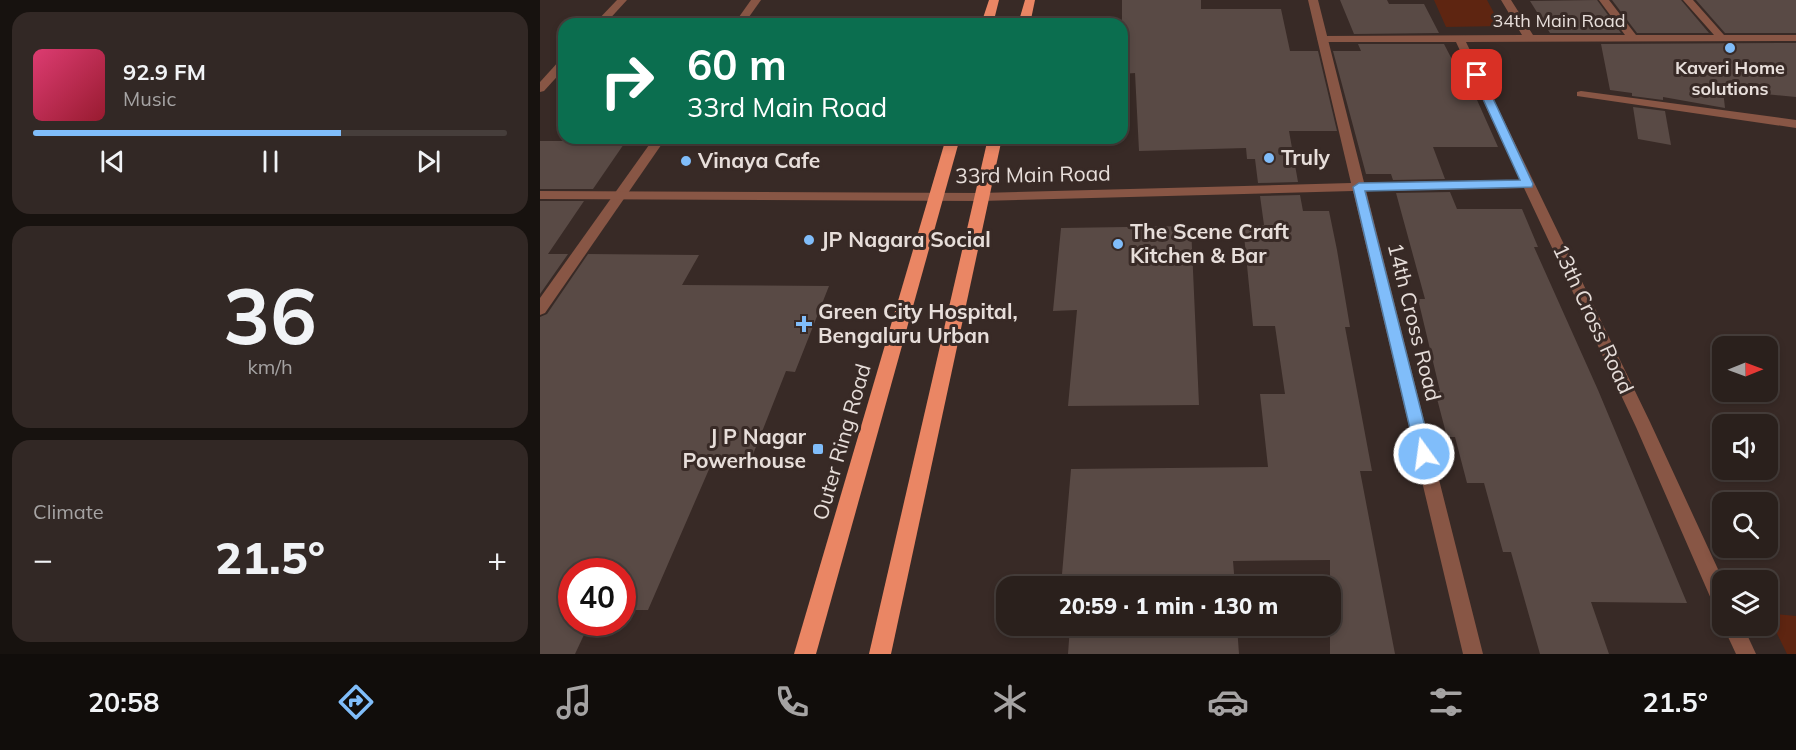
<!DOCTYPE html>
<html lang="en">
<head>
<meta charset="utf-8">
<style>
  body { margin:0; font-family:Mulish,sans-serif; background:#322825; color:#f1f3f6; height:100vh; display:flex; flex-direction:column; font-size:22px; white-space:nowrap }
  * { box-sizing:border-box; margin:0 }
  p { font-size:20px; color:#a5a3a3 }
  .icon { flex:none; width:33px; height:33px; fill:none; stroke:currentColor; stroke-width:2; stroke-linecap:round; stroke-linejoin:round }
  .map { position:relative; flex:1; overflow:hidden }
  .drawer { display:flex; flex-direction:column; gap:12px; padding:12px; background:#17120f; width:540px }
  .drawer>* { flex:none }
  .banner { position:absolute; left:18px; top:18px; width:570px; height:126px; border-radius:18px; box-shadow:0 3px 9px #0003,0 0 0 2px #463e3b; background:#0b6e4f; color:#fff; overflow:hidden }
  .needle { width:39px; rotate:89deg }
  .buttons { position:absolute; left:1172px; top:336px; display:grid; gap:12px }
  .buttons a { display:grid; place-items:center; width:66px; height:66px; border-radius:12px; background:#2a201c; box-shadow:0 3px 9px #0003,0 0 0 2px #463e3b; font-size:30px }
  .speed { position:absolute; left:18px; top:558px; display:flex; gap:12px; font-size:30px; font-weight:700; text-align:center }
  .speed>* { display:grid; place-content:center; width:78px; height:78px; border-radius:50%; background:#2a201c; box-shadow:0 3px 9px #0003,0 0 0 2px #463e3b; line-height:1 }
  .speed .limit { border:9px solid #d22; background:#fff; color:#111 }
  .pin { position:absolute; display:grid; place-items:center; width:51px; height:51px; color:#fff; margin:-26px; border-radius:12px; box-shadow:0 3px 9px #0006 }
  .me { position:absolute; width:66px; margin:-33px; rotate:346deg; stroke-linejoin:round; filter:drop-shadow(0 0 4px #0008) }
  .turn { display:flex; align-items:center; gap:21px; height:126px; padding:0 30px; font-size:27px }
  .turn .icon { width:78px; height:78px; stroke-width:2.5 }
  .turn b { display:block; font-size:42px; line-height:51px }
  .big { font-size:45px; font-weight:800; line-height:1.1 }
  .drawer .widget { flex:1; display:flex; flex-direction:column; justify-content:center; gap:9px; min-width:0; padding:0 21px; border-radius:18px; background:#322825 }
  .drawer .dial { align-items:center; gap:0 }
  .dial b { font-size:78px; line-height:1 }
  .song { display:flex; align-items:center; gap:18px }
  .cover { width:72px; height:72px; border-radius:9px; background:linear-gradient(135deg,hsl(340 70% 55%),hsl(350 70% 35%)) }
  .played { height:6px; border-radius:3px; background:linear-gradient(90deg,#80bdfa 65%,#463e3b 65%) }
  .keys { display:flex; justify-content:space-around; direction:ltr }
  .heat { display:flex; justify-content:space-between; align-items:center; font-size:33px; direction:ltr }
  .trip { position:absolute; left:456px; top:576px; width:345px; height:60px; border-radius:18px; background:#2a201c; box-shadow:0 3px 9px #0003,0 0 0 2px #463e3b; font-weight:800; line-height:60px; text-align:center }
  .tab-bar { display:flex; height:96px; justify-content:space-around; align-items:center; background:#110d0b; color:#a5a3a3 }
  .tab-bar .icon { width:42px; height:42px }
  .tab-bar .current { color:#80bdfa }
  .tab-bar b { font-size:27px; color:#f1f3f6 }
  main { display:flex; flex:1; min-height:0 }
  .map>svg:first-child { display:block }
  .green { fill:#5e2511 }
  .building { fill:#594a45 }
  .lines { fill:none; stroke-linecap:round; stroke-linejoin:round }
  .service { fill:#885645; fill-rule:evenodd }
  .minor { fill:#885645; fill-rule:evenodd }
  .tertiary { fill:#885645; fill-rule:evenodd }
  .trunk { fill:#ea8664; fill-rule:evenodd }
  .route { fill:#80bdfa; stroke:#537ba2; stroke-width:1.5 }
  .poi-dot { fill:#80bdfa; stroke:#382a26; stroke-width:2 }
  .labels { text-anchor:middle; stroke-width:6; stroke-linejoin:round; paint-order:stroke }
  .far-street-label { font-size:18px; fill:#e7deda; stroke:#382a26 }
  .far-poi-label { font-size:18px; font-weight:bold; fill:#e7deda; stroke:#382a26 }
  .poi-label { font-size:21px; font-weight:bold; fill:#e7deda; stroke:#382a26; text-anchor:start }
  .street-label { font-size:21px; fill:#e7deda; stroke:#382a26 }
</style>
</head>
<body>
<main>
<section class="drawer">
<div class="widget">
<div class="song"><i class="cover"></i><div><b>92.9 FM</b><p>Music</p></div></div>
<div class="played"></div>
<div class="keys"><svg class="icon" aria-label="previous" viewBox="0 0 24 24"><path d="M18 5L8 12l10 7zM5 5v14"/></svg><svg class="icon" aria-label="pause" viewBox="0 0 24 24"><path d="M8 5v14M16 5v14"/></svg><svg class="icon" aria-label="next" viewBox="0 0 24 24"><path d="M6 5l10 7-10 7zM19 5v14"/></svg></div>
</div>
<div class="widget dial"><b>36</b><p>km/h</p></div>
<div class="widget"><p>Climate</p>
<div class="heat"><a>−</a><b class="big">21.5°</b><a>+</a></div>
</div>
</section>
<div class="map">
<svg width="1256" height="654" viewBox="0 0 1256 654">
  <rect width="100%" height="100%" fill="#382a26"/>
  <g class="green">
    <path d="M 894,0 L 947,0 L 961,26 L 906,27 Z"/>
    <path d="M 1227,613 L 1256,616 L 1256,654 L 1247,654 Z"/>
  </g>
  <g class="building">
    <path d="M 582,0 L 661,0 L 661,9 L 741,9 L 750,51 L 778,51 L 797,131 L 749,131 L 758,182 L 718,183 L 715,159 L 707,159 L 706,148 L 599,151 L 595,73 L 582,74 Z"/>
    <path d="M 800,0 L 847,0 L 849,4 L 884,4 L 899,33 L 814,34 Z"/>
    <path d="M 1057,0 L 1081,33 L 1010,33 L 990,1 Z"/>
    <path d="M 1072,0 L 1141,0 L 1169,33 L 1097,33 Z"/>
    <path d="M 1156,0 L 1256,0 L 1256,33 L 1185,33 Z"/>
    <path d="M 1256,43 L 1256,97 L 1183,90 L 1185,108 L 1123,97 L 1123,100 L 1092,96 L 1092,93 L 1070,90 L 1061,44 Z"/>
    <path d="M 818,44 L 904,44 L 919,73 L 925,73 L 958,147 L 893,147 L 905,179 L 853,180 L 851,174 L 826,174 L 793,51 L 821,51 Z"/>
    <path d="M 1093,107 L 1125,111 L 1131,145 L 1098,139 Z"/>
    <path d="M 0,141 L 86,141 L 53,189 L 0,189 Z"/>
    <path d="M 910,192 L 917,209 L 982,209 L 998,247 L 994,247 L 1058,390 L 1147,603 L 1051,602 L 1069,654 L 1000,654 L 971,552 L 963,552 L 944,483 L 927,483 L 915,437 L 907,437 L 895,391 L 900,391 L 878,299 L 885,299 L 856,193 Z"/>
    <path d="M 760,195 L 763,211 L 789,211 L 797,250 L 810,327 L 805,327 L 832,471 L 820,471 L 855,654 L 790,654 L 790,560 L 693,561 L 695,586 L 521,586 L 531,469 L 728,467 L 720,394 L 745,394 L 735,326 L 713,326 L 703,225 L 724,225 L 720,196 Z"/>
    <path d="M 0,201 L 44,201 L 8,254 L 28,254 L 0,294 Z"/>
    <path d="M 651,226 L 659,405 L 528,406 L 537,310 L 513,311 L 521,228 Z"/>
    <path d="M 48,254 L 159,255 L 142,285 L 289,286 L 255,372 L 246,371 L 208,467 L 170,467 L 108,610 L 82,610 L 82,572 L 32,572 L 32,622 L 50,622 L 35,654 L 0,654 L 0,317 L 7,314 Z"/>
    <path d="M 530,626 L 697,626 L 699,654 L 528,654 Z"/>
  </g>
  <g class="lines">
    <path class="service" d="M 1041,91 L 1256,120 L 1256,128 L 1037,96 L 1037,92 Z"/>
    <g class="minor">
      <path d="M 77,0 L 87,0 L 65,24 L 54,24 Z"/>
      <path d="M 211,0 L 221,0 L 204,24 L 194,24 Z"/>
      <path d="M 961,0 L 971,0 L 993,35 L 1085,35 L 1059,0 L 1069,0 L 1096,35 L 1174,35 L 1143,0 L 1153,0 L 1184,35 L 1256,35 L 1256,41 L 926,42 L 1110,422 L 1183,580 L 1182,611 L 1175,608 L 1096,427 L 984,188 L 819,191 L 813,187 L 819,183 L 980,180 L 916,42 L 782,42 L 777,39 L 782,36 L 982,35 Z"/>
      <path d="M 24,59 L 24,69 L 4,91 L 0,92 L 0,82 L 20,60 Z"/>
      <path d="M 114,138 L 126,138 L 5,313 L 0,315 L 0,298 Z"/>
      <path d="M 1183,626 L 1203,626 L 1216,654 L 1196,654 Z"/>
    </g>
    <path class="tertiary" d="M 768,0 L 778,0 L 943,654 L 923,654 L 813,191 L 440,201 L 0,199 L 0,191 L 440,193 L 811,183 Z"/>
    <g class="trunk">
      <path d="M 449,0 L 459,0 L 453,24 L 441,24 Z"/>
      <path d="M 485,0 L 495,0 L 490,24 L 478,24 Z"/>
      <path d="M 406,138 L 420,138 L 276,654 L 254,654 Z"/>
      <path d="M 448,138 L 462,138 L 351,654 L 329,654 Z"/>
    </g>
  </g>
  <path class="route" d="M 933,73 L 942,75 L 993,184 L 992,187 L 825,191 L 892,454 L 890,459 L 884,461 L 879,459 L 876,454 L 813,187 L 819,183 L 980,180 L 932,75 Z"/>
  <g class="poi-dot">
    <circle cx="1190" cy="48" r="6"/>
    <circle cx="729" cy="158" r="6"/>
    <circle cx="146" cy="161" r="6"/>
    <circle cx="269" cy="240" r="6"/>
    <circle cx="578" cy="244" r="6"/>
    <path d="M261 315h6v6h6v6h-6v6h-6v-6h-6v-6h6z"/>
    <rect x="272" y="443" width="12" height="12" rx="3"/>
  </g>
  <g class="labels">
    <g class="far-street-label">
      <text x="1019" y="27">34th Main Road</text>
    </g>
    <g class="far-poi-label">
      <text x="1190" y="74">Kaveri Home<tspan x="1190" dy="21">solutions</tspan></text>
    </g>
    <g class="poi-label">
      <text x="741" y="165">Truly</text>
      <text x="158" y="168">Vinaya Cafe</text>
      <text x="590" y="239">The Scene Craft<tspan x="590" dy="24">Kitchen &amp; Bar</tspan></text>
      <text x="281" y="247">JP Nagara Social</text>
      <text x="278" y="319">Green City Hospital,<tspan x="278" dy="24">Bengaluru Urban</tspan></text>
      <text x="266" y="444" text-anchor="end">J P Nagar<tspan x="266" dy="24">Powerhouse</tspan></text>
    </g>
    <g class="street-label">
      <text transform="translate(493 175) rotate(-1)" y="7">33rd Main Road</text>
      <text transform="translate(1053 319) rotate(65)" y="7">13th Cross Road</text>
      <text transform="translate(874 322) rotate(76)" y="7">14th Cross Road</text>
      <text transform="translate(302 442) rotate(-74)" y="7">Outer Ring Road</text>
    </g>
  </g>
</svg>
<div class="buttons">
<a><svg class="needle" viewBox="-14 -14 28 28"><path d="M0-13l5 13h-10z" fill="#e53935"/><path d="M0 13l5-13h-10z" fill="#a5a3a3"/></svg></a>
<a><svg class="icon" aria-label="sound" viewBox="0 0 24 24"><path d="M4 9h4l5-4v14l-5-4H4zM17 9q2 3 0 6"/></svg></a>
<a><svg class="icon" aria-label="search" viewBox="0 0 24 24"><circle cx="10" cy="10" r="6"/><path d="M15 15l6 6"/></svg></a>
<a><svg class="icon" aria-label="layers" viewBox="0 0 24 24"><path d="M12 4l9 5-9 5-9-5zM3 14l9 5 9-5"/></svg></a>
</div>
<div class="speed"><div class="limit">40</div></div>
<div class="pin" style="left:937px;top:75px;background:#d93025"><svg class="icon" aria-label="arrive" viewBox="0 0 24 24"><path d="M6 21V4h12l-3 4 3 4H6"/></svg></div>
<svg class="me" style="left:884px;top:454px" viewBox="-20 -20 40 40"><circle r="17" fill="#80bdfa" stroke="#fff" stroke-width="3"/><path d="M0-11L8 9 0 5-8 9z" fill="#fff"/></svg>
<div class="trip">20:59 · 1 min · 130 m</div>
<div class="banner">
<div class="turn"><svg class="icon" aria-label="right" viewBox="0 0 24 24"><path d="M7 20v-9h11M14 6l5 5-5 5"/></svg><div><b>60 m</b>33rd Main Road</div></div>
</div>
</div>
</main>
<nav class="tab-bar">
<b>20:58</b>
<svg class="icon current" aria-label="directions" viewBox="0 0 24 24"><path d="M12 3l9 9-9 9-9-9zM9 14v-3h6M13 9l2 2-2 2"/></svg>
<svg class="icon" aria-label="music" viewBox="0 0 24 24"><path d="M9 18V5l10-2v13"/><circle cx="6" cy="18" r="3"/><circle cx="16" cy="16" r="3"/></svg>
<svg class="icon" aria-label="phone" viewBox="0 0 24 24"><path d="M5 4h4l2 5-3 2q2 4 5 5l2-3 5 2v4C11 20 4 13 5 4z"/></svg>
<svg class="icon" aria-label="climate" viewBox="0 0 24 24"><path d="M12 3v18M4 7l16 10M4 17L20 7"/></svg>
<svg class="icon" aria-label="car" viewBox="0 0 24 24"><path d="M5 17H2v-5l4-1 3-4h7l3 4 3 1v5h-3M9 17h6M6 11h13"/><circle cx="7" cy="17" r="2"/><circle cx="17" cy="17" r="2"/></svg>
<svg class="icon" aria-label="filters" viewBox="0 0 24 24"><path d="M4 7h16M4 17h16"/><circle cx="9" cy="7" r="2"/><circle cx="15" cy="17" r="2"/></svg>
<b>21.5°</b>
</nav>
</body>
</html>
